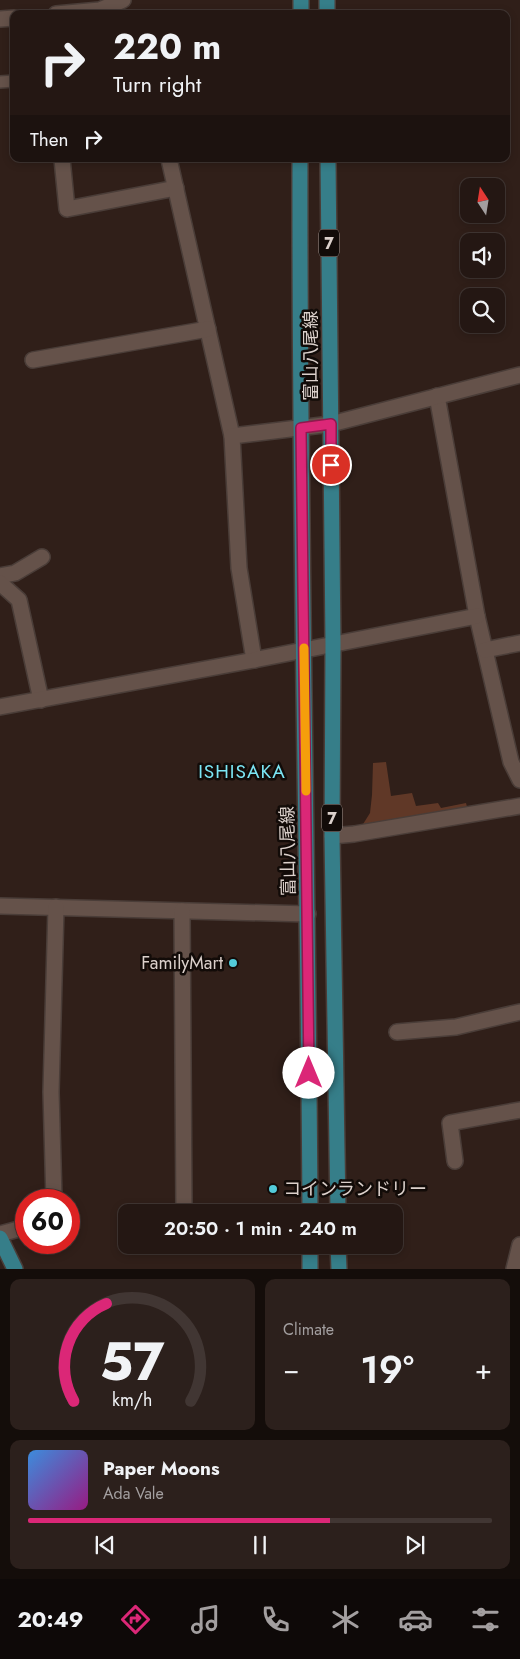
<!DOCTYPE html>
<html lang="en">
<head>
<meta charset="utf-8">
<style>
  body { margin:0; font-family:Jost,"Noto Sans JP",sans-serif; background:#2c201c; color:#f1f3f6; height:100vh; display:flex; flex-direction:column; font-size:19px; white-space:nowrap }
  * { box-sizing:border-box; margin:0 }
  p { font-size:16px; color:#a39fa0 }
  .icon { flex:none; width:28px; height:28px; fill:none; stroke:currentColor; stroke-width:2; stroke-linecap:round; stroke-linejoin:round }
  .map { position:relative; height:1269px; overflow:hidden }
  .panel { display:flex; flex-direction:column; gap:10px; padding:10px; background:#140d0a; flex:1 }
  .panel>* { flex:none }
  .top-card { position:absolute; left:10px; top:10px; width:500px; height:152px; border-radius:10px; box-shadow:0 2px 8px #0003,0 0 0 1px #413633; background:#241713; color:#f1f3f6; overflow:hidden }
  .needle { width:32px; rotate:348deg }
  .controls { position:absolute; left:460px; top:178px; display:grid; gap:10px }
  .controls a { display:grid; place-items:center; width:45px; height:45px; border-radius:10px; background:#241713; box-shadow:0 2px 8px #0003,0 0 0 1px #413633; font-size:25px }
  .speed { position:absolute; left:15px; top:1189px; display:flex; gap:10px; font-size:25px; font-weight:700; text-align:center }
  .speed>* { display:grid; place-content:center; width:65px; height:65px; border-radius:50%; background:#241713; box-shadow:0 2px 8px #0003,0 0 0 1px #413633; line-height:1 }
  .speed .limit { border:8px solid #d22; background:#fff; color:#111 }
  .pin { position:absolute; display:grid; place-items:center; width:42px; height:42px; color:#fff; margin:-21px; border:2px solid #fff; border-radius:50%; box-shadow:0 1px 5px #0007 }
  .me { position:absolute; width:55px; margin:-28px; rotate:0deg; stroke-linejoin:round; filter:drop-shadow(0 0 4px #0008) }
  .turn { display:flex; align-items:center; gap:18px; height:105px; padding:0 20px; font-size:22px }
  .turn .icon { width:65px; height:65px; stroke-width:2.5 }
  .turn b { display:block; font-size:35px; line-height:42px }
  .then { display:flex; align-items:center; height:48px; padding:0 20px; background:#0003; gap:10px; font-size:19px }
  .big { font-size:38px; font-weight:600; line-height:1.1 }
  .panel .widget { flex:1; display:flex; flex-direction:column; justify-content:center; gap:8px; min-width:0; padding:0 18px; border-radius:10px; background:#2c201c }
  .panel .dial { align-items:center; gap:0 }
  .dial svg { height:130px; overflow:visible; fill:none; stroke:#413633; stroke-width:7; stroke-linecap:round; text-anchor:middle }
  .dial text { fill:#f1f3f6; stroke:none }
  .song { display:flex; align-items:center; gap:15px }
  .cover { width:60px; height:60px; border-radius:8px; background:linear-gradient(135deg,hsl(210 70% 55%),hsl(310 70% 35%)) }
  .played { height:5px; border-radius:2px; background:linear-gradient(90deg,#db2777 65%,#413633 65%) }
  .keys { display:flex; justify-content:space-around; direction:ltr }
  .heat { display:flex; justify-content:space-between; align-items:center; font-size:28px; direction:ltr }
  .panel .tiles { flex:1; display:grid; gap:10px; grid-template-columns:1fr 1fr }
  .widget:last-child { grid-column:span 2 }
  .trip { position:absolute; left:118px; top:1204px; width:285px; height:50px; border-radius:10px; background:#241713; box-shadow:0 2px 8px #0003,0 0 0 1px #413633; font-weight:600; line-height:50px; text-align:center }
  .tabs { display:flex; height:80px; justify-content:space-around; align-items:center; background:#0e0908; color:#a39fa0 }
  .tabs .icon { width:35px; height:35px }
  .tabs .on { color:#db2777 }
  .tabs b { font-size:22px; color:#f1f3f6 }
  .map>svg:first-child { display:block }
  .green { fill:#603827 }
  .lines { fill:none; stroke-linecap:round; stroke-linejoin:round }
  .lane-casing { stroke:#4a3d38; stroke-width:14 }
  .street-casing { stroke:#4a3d38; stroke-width:18 }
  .primary-casing { stroke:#4a3d38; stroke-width:18 }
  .lane { stroke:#65524a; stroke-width:11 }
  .street { stroke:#65524a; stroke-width:15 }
  .primary { stroke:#367e89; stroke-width:15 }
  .route-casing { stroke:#8e194d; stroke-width:12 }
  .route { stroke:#db2777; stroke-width:9 }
  .slow { stroke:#f59e0b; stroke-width:9 }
  .poi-dot { fill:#53cbda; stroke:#120b08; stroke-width:2 }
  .labels { text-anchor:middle; stroke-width:5; stroke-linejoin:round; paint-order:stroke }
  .shield { fill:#120b08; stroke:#9f9590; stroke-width:1 }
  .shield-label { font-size:16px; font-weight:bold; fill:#dbd0cb }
  .street-label { font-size:18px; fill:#dbd0cb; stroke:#120b08 }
  .poi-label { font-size:18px; fill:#dbd0cb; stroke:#120b08; text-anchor:end }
  .neighbourhood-label { font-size:19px; letter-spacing:1px; fill:#7ce6f5; stroke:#120b08 }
</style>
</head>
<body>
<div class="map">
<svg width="520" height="1269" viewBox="0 0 520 1269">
  <rect width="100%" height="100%" fill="#301f19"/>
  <path class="green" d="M 386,762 L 391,796 L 412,793 L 416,806 L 438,803 L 441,808 L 466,803 L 469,814 L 360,829 L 370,813 L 372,795 L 373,763 Z"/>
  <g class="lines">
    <g class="lane-casing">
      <path id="lane" d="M 0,82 L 14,81"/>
    </g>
    <g class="street-casing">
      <g id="street">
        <path d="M 56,14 L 100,10 L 123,0"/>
        <path d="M 0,19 L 14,18"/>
        <path d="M 62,159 L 67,209 L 176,188"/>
        <path d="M 169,159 L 232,436"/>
        <path d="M 33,360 L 208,329"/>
        <path d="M 437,396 L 477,616 L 511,762 L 520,780"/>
        <path d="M 0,576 L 15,573 L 42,557"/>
        <path d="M 0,583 L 19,600 L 41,700"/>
        <path d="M 485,650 L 520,643"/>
        <path d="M 254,660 L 239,568 L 232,436 L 331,424 L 520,375"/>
        <path d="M 0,707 L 254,660 L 477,616"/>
        <path d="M 332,836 L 354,834 L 520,806"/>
        <path d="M 0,906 L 308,914"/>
        <path d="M 182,911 L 184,1212"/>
        <path d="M 397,1032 L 456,1027 L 520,1012"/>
        <path d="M 455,1161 L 450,1123 L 520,1110"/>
        <path d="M 54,1200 L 51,1092 L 56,907"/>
        <path d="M 0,1234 L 26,1227"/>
        <path d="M 514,1269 L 520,1245"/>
      </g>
    </g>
    <g class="primary-casing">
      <g id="primary">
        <path d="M 327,0 L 327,14"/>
        <path d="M 301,14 L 301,0"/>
        <path d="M 300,159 C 299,510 308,861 310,1212"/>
        <path d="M 328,159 L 333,644 L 332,836 L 338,1212"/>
        <path d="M 0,1238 L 15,1269"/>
        <path d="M 310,1245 L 310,1269"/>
        <path d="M 338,1245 L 339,1269"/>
      </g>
    </g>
    <use href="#lane" class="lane"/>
    <use href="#street" class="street"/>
    <use href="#primary" class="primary"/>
  </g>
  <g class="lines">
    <g class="route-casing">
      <path id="route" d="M 309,1073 L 301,428 L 331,424 L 331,465"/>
    </g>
    <use href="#route" class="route"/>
    <path class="slow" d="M 304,648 L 306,791"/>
  </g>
  <g class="poi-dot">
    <circle cx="233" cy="963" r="5"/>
    <circle cx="273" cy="1189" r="5"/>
  </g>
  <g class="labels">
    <g class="shield">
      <rect x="319" y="229.5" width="20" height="27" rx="4"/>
      <rect x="322" y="804.5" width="20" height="27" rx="4"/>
    </g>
    <g class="shield-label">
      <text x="329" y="249">7</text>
      <text x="332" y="824">7</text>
    </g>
    <g class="street-label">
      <text transform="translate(311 356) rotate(-90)" y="6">富山八尾線</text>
      <text transform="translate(288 851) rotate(-91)" y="6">富山八尾線</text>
    </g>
    <g class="poi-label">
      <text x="223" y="969">FamilyMart</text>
      <text x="283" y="1195" text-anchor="start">コインランドリー</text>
    </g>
    <g class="neighbourhood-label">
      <text x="242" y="778">ISHISAKA</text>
    </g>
  </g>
</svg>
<div class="controls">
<a><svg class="needle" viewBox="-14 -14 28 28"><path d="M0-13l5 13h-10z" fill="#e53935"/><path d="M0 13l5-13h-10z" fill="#a39fa0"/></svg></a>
<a><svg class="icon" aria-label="sound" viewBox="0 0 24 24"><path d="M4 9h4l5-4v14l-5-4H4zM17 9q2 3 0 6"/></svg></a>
<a><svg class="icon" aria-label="search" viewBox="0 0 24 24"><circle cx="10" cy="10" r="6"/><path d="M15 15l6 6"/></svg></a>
</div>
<div class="speed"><div class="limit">60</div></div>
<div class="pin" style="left:331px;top:465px;background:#d93025"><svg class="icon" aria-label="arrive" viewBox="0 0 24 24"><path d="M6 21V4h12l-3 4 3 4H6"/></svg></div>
<svg class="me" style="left:309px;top:1073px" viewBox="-20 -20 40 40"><circle r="19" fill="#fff"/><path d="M0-13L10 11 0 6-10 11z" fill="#db2777"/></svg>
<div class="trip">20:50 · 1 min · 240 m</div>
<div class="top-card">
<div class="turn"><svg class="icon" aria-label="right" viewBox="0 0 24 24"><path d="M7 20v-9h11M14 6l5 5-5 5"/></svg><div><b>220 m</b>Turn right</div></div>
<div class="then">Then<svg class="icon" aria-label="right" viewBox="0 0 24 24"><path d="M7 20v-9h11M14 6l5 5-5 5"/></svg></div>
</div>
</div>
<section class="panel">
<div class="tiles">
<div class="widget dial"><svg viewBox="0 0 100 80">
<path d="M14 69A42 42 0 1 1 86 69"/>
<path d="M14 69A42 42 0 0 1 34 9" stroke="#db2777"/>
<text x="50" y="56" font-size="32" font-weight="700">57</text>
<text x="50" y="72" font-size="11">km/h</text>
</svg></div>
<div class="widget"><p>Climate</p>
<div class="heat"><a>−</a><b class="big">19°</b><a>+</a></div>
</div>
<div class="widget">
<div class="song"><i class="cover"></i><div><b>Paper Moons</b><p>Ada Vale</p></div></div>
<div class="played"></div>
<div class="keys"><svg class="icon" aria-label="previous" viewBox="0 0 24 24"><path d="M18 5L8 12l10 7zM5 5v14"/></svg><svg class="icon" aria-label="pause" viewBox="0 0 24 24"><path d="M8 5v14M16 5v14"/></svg><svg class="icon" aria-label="next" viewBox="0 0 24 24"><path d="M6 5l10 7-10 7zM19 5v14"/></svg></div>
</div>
</div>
</section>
<nav class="tabs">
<b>20:49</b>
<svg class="icon on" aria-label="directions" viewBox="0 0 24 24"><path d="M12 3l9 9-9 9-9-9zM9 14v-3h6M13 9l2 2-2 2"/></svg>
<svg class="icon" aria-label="music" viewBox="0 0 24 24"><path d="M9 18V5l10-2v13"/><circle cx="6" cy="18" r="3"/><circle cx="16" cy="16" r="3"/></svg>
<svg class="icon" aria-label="phone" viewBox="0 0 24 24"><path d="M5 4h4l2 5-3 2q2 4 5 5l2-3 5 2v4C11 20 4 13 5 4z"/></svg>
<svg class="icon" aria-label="climate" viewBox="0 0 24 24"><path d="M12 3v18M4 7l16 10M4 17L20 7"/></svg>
<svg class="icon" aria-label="car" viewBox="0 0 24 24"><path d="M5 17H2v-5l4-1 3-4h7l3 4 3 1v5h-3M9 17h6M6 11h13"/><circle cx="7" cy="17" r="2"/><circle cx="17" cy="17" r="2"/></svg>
<svg class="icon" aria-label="filters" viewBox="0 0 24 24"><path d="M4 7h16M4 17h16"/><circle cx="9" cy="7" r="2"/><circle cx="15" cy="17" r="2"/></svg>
</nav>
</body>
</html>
